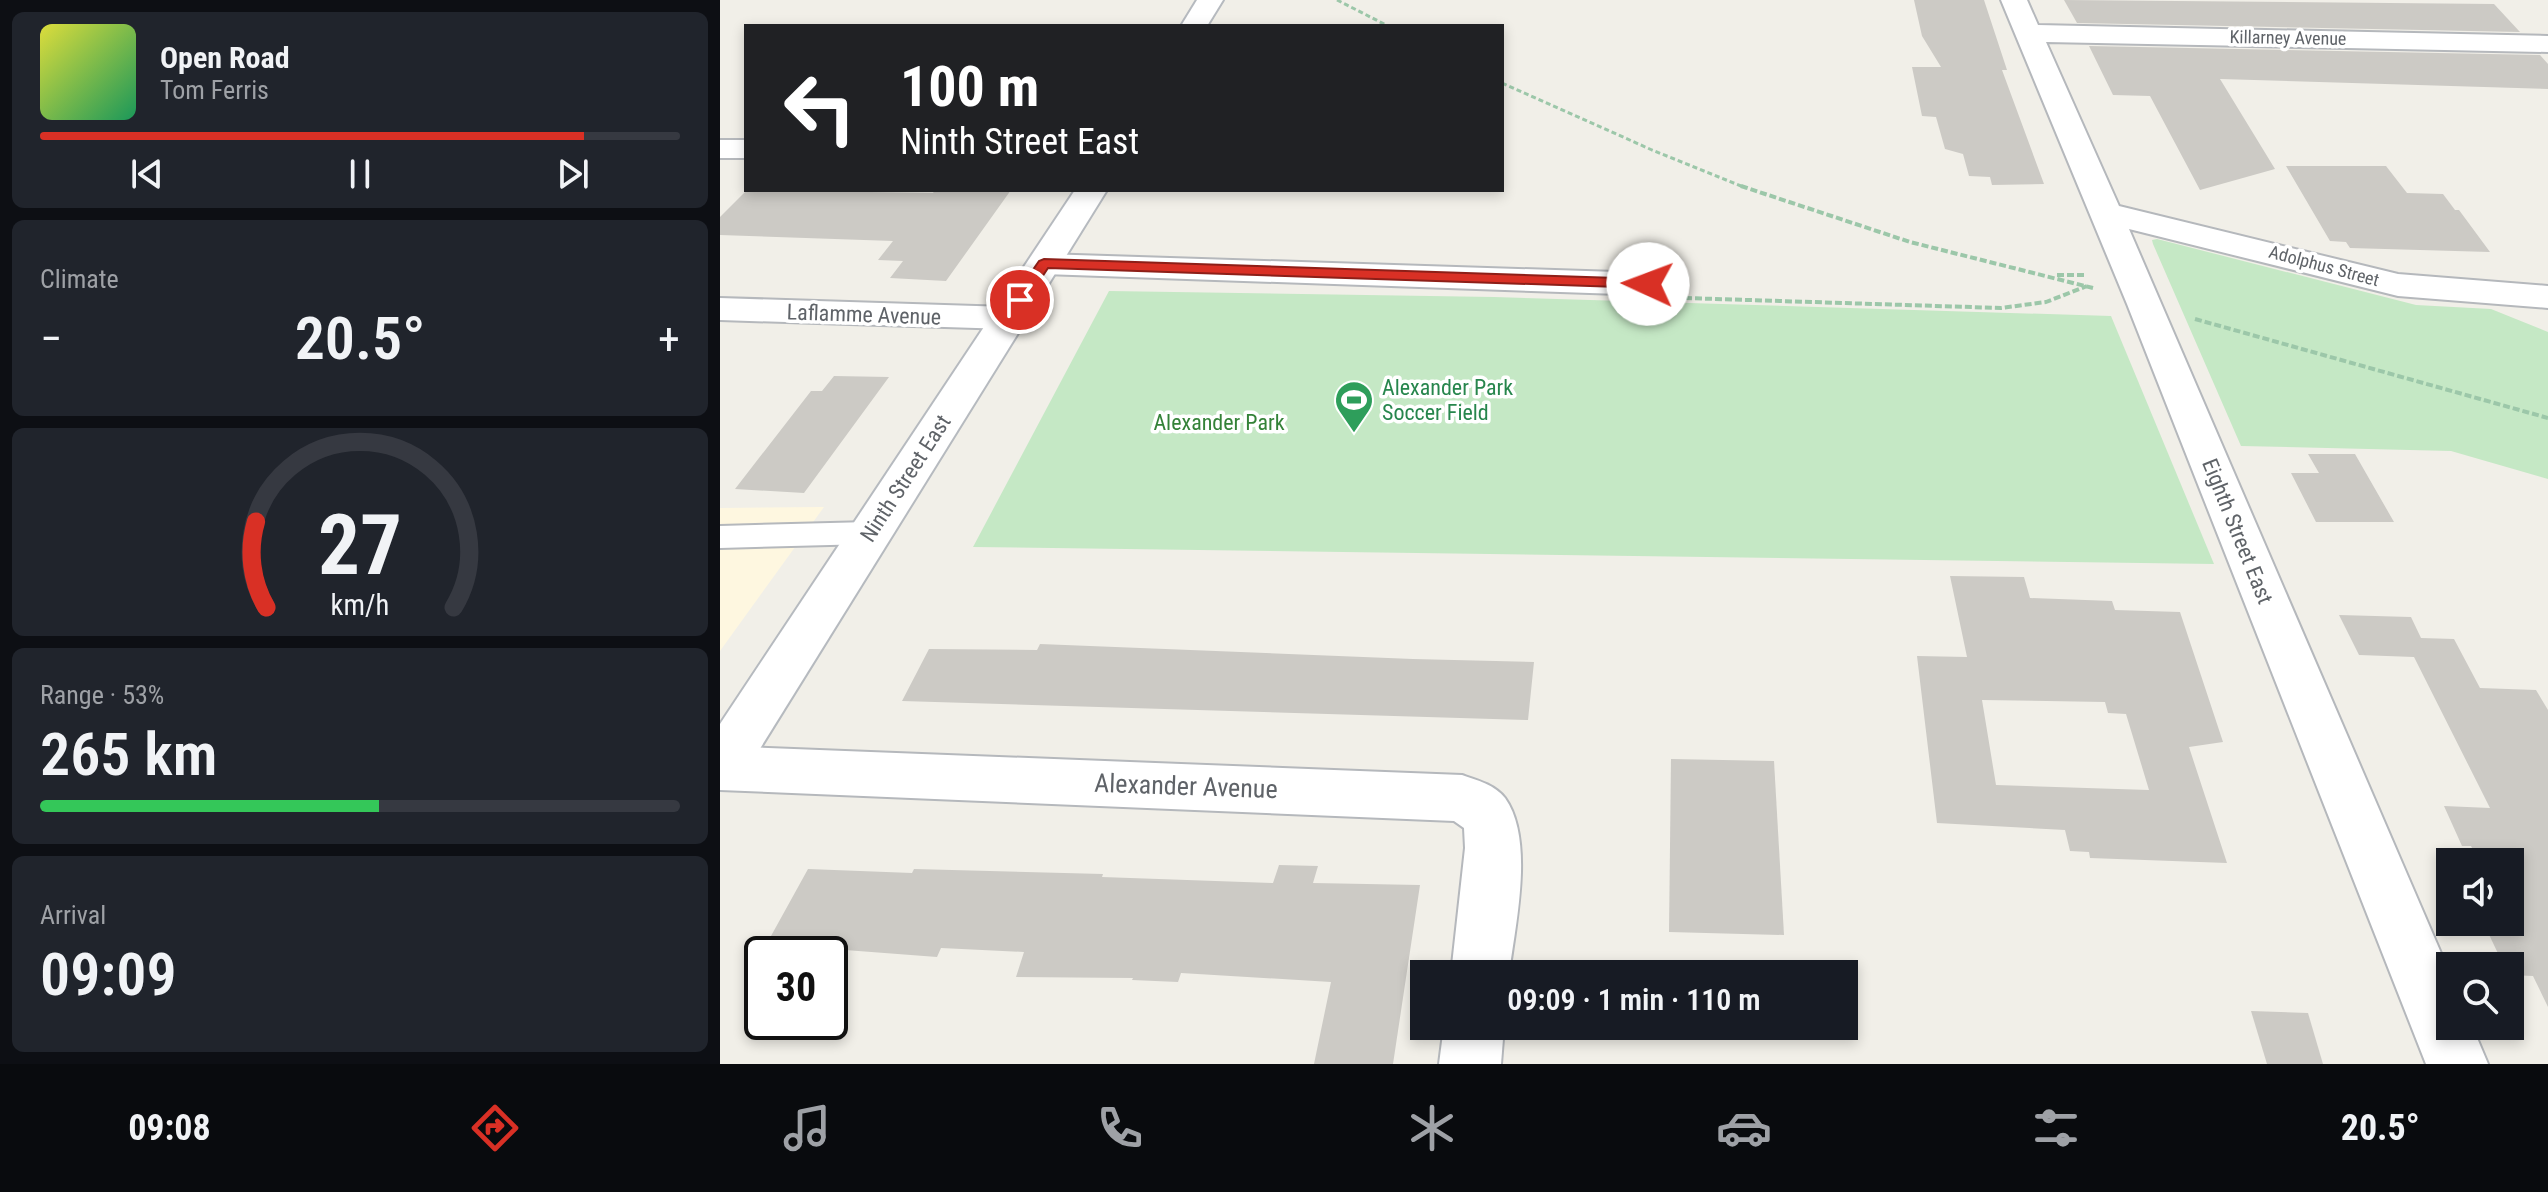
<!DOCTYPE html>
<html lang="en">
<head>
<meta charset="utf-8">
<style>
  body { margin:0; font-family:"Roboto Condensed",sans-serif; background:#20242c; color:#f1f3f6; height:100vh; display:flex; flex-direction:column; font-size:30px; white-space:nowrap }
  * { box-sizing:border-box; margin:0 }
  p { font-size:26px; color:#9ea1a6 }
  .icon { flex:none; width:44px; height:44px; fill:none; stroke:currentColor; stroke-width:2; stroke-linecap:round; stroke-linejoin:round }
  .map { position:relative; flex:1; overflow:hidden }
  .panel { display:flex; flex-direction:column; gap:12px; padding:12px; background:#0d0f14; width:720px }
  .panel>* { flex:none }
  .banner { position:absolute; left:24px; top:24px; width:760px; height:168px; border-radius:0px; box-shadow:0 4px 12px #0003; background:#202124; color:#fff; overflow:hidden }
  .tools { position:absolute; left:1716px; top:848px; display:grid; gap:16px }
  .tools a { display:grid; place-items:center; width:88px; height:88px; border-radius:0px; background:#171b24; box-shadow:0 4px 12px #0003; font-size:40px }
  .speed { position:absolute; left:24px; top:936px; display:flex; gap:16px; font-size:40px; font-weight:700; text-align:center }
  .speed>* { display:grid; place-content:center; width:104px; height:104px; border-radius:50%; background:#171b24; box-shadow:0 4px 12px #0003; line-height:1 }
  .speed .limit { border:4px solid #111; border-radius:12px; background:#fff; color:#111 }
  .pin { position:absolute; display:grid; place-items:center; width:68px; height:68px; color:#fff; margin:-34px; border:4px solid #fff; border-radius:50%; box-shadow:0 2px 8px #0007 }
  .me { position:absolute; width:88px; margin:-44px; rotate:272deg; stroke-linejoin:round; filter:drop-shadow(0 0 6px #0008) }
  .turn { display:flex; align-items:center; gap:28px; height:168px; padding:0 24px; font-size:36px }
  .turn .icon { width:104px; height:104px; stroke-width:2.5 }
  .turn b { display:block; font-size:56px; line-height:68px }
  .big { font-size:60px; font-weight:600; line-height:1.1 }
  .panel .card { flex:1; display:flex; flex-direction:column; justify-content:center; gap:12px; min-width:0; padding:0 28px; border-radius:12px; background:#20242c }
  .panel .dial { align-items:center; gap:0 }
  .dial svg { height:208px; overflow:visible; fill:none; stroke:#363941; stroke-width:7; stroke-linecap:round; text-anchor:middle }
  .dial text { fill:#f1f3f6; stroke:none }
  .song { display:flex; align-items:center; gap:24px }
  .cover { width:96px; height:96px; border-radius:12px; background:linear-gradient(135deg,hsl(60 70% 55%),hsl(150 70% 35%)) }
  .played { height:8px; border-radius:4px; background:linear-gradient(90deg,#d93025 85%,#363941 85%) }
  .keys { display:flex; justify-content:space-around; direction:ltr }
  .heat { display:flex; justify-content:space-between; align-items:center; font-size:44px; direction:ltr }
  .charge { height:12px; border-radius:6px; background:linear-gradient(90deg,#34c759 53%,#363941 0) }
  .trip { position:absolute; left:690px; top:960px; width:448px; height:80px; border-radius:0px; background:#171b24; box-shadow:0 4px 12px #0003; font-weight:600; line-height:80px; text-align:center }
  .tab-bar { display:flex; height:128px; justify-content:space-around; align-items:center; background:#090b0e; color:#9ea1a6 }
  .tab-bar .icon { width:56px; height:56px }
  .tab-bar .active { color:#d93025 }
  .tab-bar b { font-size:36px; color:#f1f3f6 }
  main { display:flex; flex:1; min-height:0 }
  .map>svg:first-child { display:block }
  .commercial { fill:#fef7e0 }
  .green { fill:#c5e8c5 }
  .building { fill:#cccac5; fill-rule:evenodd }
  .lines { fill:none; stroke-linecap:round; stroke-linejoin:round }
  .lane-casing { stroke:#b5b8bc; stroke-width:4 }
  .street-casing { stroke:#b5b8bc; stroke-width:4 }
  .secondary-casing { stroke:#b6babf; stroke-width:4 }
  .path-far1 { stroke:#9cc7a9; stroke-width:3; stroke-dasharray:5 3; stroke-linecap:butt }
  .path { stroke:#9cc7a9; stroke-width:4; stroke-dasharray:7 3; stroke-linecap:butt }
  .lane { fill:#fff; fill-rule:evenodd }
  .street { fill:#fff; fill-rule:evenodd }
  .secondary { fill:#fff; fill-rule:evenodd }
  .route { fill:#d93025; stroke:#8d1f18; stroke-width:2 }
  .labels { text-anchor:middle; stroke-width:7; stroke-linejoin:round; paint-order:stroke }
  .far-street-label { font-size:18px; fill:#5f6368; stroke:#fff }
  .street-label { font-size:22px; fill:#5f6368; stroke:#fff }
  .leisure-label { font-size:22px; fill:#27864d; stroke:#fff; text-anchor:start }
  .park-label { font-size:22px; fill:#348238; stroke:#fff }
  .near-street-label { font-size:26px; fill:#5f6368; stroke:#fff }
</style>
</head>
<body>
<main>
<section class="panel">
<div class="card">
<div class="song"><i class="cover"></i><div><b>Open Road</b><p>Tom Ferris</p></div></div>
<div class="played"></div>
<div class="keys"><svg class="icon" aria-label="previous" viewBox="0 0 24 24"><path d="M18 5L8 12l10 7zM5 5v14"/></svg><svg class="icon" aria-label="pause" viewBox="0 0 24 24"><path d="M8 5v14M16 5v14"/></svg><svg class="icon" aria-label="next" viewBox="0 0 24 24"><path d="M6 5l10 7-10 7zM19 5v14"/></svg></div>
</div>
<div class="card"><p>Climate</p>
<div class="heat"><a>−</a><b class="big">20.5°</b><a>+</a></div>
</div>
<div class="card dial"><svg viewBox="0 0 100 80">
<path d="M14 69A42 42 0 1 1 86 69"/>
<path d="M14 69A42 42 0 0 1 10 36" stroke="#d93025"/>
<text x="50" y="56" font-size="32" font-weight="700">27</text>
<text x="50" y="72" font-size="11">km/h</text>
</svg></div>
<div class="card"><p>Range · 53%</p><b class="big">265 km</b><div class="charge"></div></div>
<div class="card"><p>Arrival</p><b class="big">09:09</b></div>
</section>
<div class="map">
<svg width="1828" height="1064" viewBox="0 0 1828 1064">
  <rect width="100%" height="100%" fill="#f1efe8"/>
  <path class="commercial" d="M 104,507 L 0,651 L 0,508 Z"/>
  <g class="green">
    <path d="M 1437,239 L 1696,305 L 1771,309 L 1828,332 L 1828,479 L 1731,451 L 1521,446 L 1433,244 L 1432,240 Z"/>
    <path d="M 389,291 L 774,297 L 1391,316 L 1494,564 L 253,547 Z"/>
  </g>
  <g class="building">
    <path d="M 1194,0 L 1264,0 L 1287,70 L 1282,70 L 1324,184 L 1272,185 L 1270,177 L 1249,176 L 1243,154 L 1225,149 L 1216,117 L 1202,116 L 1192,67 L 1221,67 L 1202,36 Z"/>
    <path d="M 1344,0 L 1774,4 L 1800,32 L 1357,23 Z"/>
    <path d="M 1369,46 L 1820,55 L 1828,64 L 1828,89 L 1500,79 L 1555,169 L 1480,190 L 1430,96 L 1393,95 Z"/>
    <path d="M 1566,166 L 1666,166 L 1687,193 L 1723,194 L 1735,210 L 1739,210 L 1770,252 L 1630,248 L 1626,242 L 1610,241 Z"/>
    <path d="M 27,190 L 213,193 L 215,190 L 291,190 L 226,281 L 170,278 L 183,261 L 158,260 L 173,241 L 0,235 L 0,217 Z"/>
    <path d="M 114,376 L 169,377 L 84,493 L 15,489 L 91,391 L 102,391 Z"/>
    <path d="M 1588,454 L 1635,454 L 1674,522 L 1596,522 L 1571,473 L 1599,473 Z"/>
    <path d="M 1230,576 L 1304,577 L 1310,598 L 1392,601 L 1395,610 L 1460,612 L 1503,742 L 1469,747 L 1507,863 L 1370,858 L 1369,852 L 1350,851 L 1345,830 L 1217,823 L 1197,656 L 1247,657 ZM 1262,700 L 1385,702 L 1388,713 L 1406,714 L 1429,790 L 1276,785 Z"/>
    <path d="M 1619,615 L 1691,617 L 1701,638 L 1734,639 L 1760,688 L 1816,690 L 1828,710 L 1828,1007 L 1813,976 L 1790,975 L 1790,966 L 1784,966 L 1763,922 L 1790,922 L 1790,862 L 1759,862 L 1751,846 L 1742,846 L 1724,806 L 1770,808 L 1694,657 L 1639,655 Z"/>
    <path d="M 320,644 L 693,659 L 814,662 L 808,720 L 182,701 L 209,649 L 317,650 Z"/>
    <path d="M 951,759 L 1054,761 L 1064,935 L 949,932 Z"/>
    <path d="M 559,865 L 598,866 L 593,883 L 700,885 L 673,1064 L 594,1064 L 611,982 L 461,973 L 458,982 L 412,980 L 413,978 L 296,977 L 304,952 L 221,948 L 217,957 L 112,949 L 110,954 L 41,954 L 88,869 L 192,873 L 194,869 L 383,874 L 382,877 L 553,883 Z"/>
    <path d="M 1531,1011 L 1588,1013 L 1603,1064 L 1547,1064 Z"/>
  </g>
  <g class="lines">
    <g class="lane-casing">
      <path id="lane" d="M 149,522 L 160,525 L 164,533 L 160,541 L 149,544 L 0,548 L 0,526 Z"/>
    </g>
    <g class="street-casing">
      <g id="street">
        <path d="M 1281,0 L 1307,0 L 1318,25 L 1828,36 L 1828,52 L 1326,42 L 1399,206 L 1678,274 L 1828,286 L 1828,308 L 1678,296 L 1409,229 L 1730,974 L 1730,1026 L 1752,1026 L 1768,1064 L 1706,1064 L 1407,304 Z"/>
        <rect x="0" y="140" width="26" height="18"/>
        <path d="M 324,254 L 928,273 L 941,276 L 946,284 L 941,292 L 928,295 L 324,274 L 312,271 L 307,264 L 312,257 Z"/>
        <path d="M 0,298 L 288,307 L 301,310 L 306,318 L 301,326 L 288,329 L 0,320 Z"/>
        <path d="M 0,746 L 742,775 C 757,780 775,785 785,798 C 815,840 795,926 789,974 L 731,974 L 745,848 L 744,828 L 734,821 L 0,790 Z"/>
        <path d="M 724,1026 L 784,1026 L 781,1064 L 719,1064 Z"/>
      </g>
    </g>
    <g class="secondary-casing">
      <g id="secondary">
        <path d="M 477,0 L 503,0 L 487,26 L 461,26 Z"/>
        <path d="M 355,190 L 387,190 L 18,784 L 0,790 L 0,724 Z"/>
      </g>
    </g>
    <g class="path-far1">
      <path d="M 617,0 L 668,26"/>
      <path d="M 782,83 L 932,150 L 1026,188"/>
    </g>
    <g class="path">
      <path d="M 1021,186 L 1190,242 L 1373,288"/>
      <path d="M 1337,275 L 1367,275"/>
      <path d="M 965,298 L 1281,308 L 1326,302 L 1367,286"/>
      <path d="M 1475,319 L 1828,418"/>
    </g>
    <use href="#lane" class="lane"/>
    <use href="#street" class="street"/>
    <use href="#secondary" class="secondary"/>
  </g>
  <path class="route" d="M 324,259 L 928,279 L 935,284 L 928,288 L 328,268 L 305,303 L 295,303 L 292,300 L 319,261 Z"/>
  <defs>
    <g id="stadium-pin" transform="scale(2)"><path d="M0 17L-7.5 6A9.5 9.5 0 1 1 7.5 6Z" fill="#2e9e5b" stroke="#fff"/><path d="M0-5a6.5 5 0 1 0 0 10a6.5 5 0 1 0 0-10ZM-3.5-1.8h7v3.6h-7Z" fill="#fff"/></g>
  </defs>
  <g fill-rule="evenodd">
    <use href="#stadium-pin" x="634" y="400"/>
  </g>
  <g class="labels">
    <g class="far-street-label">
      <text transform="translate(1568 38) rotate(1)" y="6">Killarney Avenue</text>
      <text transform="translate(1604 266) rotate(15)" y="6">Adolphus Street</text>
    </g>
    <g class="street-label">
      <text transform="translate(144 314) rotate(2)" y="8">Laflamme Avenue</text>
      <text transform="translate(185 478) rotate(-57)" y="8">Ninth Street East</text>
      <text transform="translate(1518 531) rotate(68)" y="8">Eighth Street East</text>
    </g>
    <g class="leisure-label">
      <text x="662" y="395">Alexander Park<tspan x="662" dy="25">Soccer Field</tspan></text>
    </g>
    <g class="park-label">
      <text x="499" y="430">Alexander Park</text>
    </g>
    <g class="near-street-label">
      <text transform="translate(466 786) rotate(2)" y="9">Alexander Avenue</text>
    </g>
  </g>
</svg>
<div class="tools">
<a><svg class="icon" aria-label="sound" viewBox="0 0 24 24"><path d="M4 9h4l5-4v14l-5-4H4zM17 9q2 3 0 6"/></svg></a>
<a><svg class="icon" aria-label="search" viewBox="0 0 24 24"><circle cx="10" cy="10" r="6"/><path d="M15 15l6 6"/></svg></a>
</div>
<div class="speed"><div class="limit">30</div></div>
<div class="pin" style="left:300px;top:300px;background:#d93025"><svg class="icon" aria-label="arrive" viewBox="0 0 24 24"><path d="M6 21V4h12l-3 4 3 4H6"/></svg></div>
<svg class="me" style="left:928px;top:284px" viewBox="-20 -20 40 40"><circle r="19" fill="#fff"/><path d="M0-13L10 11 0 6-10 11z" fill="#d93025"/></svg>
<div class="trip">09:09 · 1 min · 110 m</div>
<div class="banner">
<div class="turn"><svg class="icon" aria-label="left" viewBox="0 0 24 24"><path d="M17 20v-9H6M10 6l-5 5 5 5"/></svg><div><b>100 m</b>Ninth Street East</div></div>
</div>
</div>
</main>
<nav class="tab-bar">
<b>09:08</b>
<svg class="icon active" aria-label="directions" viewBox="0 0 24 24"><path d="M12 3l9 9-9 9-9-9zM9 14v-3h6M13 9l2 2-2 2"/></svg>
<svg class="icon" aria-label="music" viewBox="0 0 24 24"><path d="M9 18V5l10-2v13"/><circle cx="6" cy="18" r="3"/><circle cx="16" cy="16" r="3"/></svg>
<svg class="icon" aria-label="phone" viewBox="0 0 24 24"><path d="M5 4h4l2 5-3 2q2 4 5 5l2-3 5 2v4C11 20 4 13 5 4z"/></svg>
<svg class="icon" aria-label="climate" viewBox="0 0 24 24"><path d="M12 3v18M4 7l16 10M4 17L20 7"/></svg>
<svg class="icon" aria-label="car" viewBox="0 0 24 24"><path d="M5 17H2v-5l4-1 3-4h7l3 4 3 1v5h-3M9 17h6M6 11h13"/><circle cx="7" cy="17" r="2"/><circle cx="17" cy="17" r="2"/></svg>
<svg class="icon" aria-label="filters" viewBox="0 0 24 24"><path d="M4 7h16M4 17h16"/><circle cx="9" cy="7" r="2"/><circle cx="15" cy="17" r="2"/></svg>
<b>20.5°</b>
</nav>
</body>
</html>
